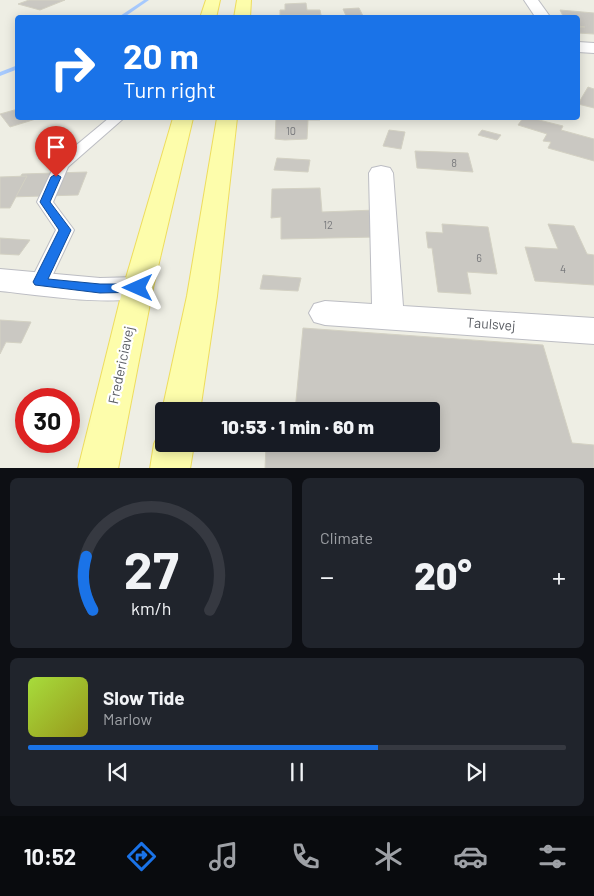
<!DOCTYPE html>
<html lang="en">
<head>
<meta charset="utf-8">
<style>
  body { margin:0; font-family:Barlow,sans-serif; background:#20242c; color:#f1f3f6; height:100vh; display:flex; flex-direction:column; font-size:19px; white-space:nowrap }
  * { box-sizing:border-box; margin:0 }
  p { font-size:16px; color:#9ea1a6 }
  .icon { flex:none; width:28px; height:28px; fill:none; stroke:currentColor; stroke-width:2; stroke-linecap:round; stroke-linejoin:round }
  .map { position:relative; height:468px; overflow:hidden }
  .details { display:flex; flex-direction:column; gap:10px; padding:10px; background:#0d0f14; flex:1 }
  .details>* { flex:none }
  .banner { position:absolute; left:15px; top:15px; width:565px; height:105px; border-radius:5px; box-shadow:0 2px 12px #0003; background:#1a73e8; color:#fff; overflow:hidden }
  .speed { position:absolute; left:15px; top:388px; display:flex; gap:10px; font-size:25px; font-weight:700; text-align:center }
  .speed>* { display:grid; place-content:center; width:65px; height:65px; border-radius:50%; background:#171b24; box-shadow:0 2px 12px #0003; line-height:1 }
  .speed .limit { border:8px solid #d22; background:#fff; color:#111 }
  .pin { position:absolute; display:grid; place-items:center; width:42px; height:42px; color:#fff; margin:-51px -21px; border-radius:50% 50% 50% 0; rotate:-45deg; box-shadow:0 0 5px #0007 }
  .pin .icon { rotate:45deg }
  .me { position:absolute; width:55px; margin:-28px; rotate:270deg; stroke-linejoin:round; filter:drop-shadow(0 0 4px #0008) }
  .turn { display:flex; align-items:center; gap:18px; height:105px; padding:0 25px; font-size:22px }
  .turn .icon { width:65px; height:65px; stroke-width:2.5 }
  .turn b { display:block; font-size:35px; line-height:42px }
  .big { font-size:38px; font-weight:800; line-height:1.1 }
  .details .widget { flex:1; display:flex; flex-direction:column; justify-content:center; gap:8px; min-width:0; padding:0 18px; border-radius:8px; background:#20242c }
  .details .dial { align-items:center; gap:0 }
  .dial svg { height:130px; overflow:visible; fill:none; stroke:#363941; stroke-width:7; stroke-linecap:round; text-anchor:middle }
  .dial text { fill:#f1f3f6; stroke:none }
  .song { display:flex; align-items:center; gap:15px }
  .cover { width:60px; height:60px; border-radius:8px; background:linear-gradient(135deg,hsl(80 70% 55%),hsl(60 70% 35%)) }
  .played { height:5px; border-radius:2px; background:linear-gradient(90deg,#1a73e8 65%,#363941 65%) }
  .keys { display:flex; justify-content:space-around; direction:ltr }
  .heat { display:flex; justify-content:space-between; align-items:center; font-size:28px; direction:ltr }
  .details .tiles { flex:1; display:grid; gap:10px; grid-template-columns:1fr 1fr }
  .widget:last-child { grid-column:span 2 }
  .trip { position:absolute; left:155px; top:402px; width:285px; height:50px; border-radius:5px; background:#171b24; box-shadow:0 2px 12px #0003; font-weight:800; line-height:50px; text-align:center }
  .tabs { display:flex; height:80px; justify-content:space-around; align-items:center; background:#090b0e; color:#9ea1a6 }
  .tabs .icon { width:35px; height:35px }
  .tabs .on { color:#1a73e8 }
  .tabs b { font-size:22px; color:#f1f3f6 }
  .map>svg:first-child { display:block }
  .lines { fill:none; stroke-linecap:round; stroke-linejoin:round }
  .stream { fill:#a6c9fd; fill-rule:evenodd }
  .building { fill:#cac8c2; stroke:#d3d1c3 }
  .lane-casing { stroke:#bcbdc3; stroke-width:2 }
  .street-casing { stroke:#bcbdc3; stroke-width:2 }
  .primary-casing { stroke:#eedd5e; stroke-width:2 }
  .lane { fill:#fff; fill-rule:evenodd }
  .street { fill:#fff; fill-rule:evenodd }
  .primary { fill:#fdfdab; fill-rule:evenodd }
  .route { fill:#1a73e8; stroke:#114b97 }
  .labels { text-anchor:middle; stroke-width:4.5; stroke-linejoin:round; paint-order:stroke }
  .number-label { font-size:11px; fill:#78797c }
  .street-label { font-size:14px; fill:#5c5f65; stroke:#fff }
</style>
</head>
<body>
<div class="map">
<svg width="594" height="469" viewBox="0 0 594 469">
  <rect width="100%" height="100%" fill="#eeeee4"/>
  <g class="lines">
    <g class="stream">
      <path d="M 144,0 L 149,0 L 123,18 L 117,18 Z"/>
      <path d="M 18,65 L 18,69 L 0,76 L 0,72 Z"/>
    </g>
  </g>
  <g class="building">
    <path d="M 29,0 L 65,0 L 40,10 L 18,4 Z"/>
    <path d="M 306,3 L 307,10 L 320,10 L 321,15 L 280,15 L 280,10 L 285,10 L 285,4 Z"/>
    <path d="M 359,8 L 364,18 L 347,18 L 343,9 Z"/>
    <path d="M 560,10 L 594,13 L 594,34 L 578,33 L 578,27 L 585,27 L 578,26 L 578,18 L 563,16 Z"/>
    <path d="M 588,87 L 594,89 L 594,108 L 578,104 Z"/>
    <path d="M 18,109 L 18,118 L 39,118 L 10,127 L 0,114 Z"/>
    <path d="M 276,118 L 320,118 L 320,120 L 308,120 L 307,139 L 285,140 L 275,139 Z"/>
    <path d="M 523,118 L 531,118 L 563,126 L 561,130 L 594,139 L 594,161 L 548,148 L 551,142 L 543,141 L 547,134 L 518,125 Z"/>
    <path d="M 389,130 L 405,132 L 401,149 L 383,146 Z"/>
    <path d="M 482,130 L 501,135 L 497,140 L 478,135 Z"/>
    <path d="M 415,151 L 468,153 L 473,172 L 417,168 Z"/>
    <path d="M 277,158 L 310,160 L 308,172 L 274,170 Z"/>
    <path d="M 87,172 L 78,195 L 9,197 L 22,174 Z"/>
    <path d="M 27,176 L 10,208 L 0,208 L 0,177 Z"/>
    <path d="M 320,188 L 322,212 L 376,210 L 377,237 L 281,239 L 281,217 L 271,218 L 272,189 Z"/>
    <path d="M 442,224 L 488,227 L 497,274 L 467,272 L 471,294 L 438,292 L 432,248 L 428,248 L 426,232 L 443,233 Z"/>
    <path d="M 548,224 L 574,226 L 587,254 L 594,255 L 594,285 L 535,281 L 525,247 L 558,249 Z"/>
    <path d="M 0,238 L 30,240 L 19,255 L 0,254 Z"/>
    <path d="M 263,275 L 301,278 L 298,291 L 260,289 Z"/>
    <path d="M 0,320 L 31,322 L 21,343 L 6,342 L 0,354 Z"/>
    <path d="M 303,328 L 543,345 L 572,443 L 594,445 L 594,469 L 265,469 L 266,444 L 431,444 L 431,411 L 295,411 Z"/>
  </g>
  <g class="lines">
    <g class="lane-casing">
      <path id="lane" d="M 109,118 L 124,118 L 68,167 L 53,202 L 74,230 L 47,287 L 40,289 L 33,287 L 30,282 L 56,230 L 37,202 L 56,162 Z"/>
    </g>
    <g class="street-casing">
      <g id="street">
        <path d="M 524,0 L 538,0 L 551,18 L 536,18 Z"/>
        <path d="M 578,42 L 594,43 L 594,53 L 578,52 Z"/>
        <path d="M 381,166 L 390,168 L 393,173 L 403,306 L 594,318 L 594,344 L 325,325 L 314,322 L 309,313 L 314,304 L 325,301 L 372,304 L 369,173 L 372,168 Z"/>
        <path d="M 0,269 L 100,278 L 138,277 L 149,280 L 153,288 L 149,296 C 111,307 41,295 0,291 Z"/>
      </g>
    </g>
    <g class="primary-casing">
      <g id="primary">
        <path d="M 206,0 L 220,0 L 216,18 L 200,18 Z"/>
        <path d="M 237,0 L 251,0 L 250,18 L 234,18 Z"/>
        <path d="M 173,118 L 193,118 L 153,288 L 118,469 L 78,469 L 123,288 Z"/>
        <path d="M 217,118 L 237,118 L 217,296 L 200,411 L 164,411 L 164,414 L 162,411 L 187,296 Z"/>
        <path d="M 164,430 L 164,444 L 194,444 L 190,469 L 150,469 L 154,444 L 160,431 Z"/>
      </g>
    </g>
    <use href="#lane" class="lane"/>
    <use href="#street" class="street"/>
    <use href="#primary" class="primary"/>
  </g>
  <path class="route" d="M 56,174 L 61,177 L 50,202 L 71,230 L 48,279 L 100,284 L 138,284 L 143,285 L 144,288 L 143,292 L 100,293 L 35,285 L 33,282 L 59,230 L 40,202 L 51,177 Z"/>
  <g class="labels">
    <g class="number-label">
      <text x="291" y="135">10</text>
      <text x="454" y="167">8</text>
      <text x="328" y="229">12</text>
      <text x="479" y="262">6</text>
      <text x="563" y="273">4</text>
    </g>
    <g class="street-label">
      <text transform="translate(491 324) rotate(4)" y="5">Taulsvej</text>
      <text transform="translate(121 365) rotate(-78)" y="5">Fredericiavej</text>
    </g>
  </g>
</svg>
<div class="speed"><div class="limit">30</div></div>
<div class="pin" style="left:56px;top:177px;background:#d93025"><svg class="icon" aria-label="arrive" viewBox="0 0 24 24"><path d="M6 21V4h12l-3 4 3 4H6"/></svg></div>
<svg class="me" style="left:138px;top:288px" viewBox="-20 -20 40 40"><path d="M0-17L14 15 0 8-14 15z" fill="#1a73e8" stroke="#fff" stroke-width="4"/></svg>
<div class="trip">10:53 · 1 min · 60 m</div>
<div class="banner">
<div class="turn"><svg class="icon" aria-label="right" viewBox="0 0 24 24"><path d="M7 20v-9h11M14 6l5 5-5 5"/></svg><div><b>20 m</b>Turn right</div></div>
</div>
</div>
<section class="details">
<div class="tiles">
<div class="widget dial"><svg viewBox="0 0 100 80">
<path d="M14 69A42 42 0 1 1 86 69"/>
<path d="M14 69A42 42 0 0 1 10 36" stroke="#1a73e8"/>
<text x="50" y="56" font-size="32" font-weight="700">27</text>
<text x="50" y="72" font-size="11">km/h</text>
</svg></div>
<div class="widget"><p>Climate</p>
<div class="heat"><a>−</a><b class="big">20°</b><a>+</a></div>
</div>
<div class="widget">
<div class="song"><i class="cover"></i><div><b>Slow Tide</b><p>Marlow</p></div></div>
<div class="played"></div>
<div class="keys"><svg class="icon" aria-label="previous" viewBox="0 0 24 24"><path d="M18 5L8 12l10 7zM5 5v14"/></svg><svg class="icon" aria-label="pause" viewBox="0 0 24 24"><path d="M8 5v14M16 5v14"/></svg><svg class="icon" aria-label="next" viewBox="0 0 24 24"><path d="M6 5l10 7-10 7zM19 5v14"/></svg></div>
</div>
</div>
</section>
<nav class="tabs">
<b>10:52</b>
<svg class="icon on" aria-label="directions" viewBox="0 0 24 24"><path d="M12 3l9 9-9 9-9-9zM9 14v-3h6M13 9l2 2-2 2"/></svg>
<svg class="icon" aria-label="music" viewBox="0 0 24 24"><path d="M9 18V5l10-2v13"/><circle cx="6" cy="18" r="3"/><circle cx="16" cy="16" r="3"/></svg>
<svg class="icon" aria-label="phone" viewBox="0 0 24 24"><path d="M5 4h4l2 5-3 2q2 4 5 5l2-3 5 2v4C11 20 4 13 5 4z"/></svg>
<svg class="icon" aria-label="climate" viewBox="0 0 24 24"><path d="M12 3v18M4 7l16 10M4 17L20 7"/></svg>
<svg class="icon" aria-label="car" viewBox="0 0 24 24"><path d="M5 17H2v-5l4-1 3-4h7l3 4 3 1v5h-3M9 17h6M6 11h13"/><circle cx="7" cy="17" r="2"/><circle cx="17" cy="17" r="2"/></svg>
<svg class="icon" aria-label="filters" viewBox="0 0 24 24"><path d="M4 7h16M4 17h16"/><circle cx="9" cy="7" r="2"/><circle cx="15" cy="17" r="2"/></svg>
</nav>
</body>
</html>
